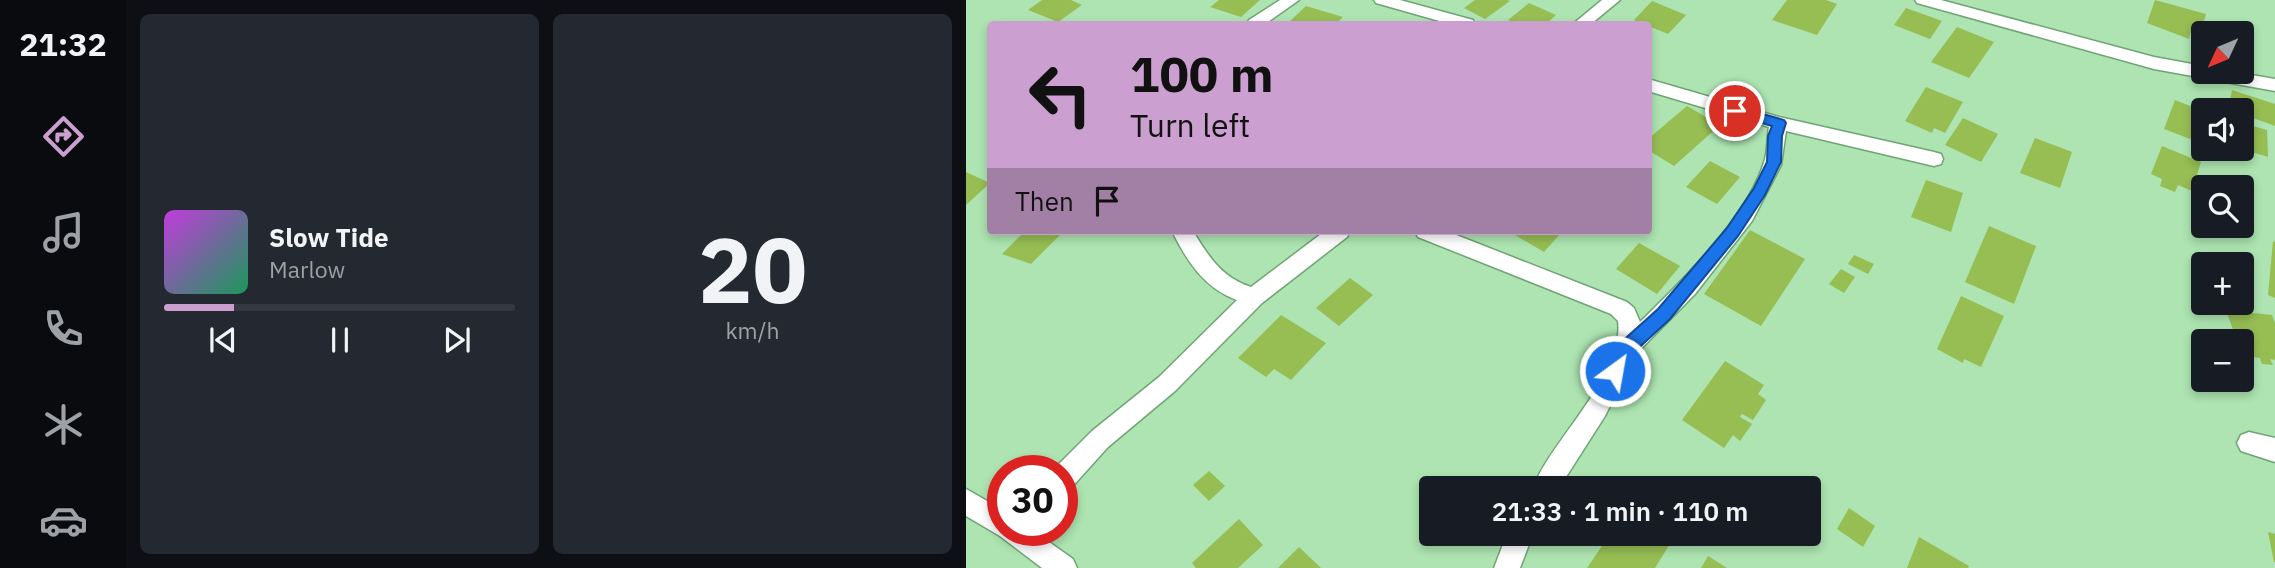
<!DOCTYPE html>
<html lang="en">
<head>
<meta charset="utf-8">
<style>
  body { margin:0; font-family:"IBM Plex Sans",sans-serif; background:#242831; color:#f1f3f6; height:100vh; display:flex; flex-direction:column; font-size:26px; white-space:nowrap }
  * { box-sizing:border-box; margin:0 }
  p { font-size:23px; color:#9ea1a6 }
  .icon { flex:none; width:38px; height:38px; fill:none; stroke:currentColor; stroke-width:2; stroke-linecap:round; stroke-linejoin:round }
  .map { position:relative; flex:1; overflow:hidden }
  .sheet { display:flex; flex-direction:column; gap:14px; padding:14px; background:#0d0f14; width:840px }
  .sheet>* { flex:none }
  .guide { position:absolute; left:21px; top:21px; width:665px; height:214px; border-radius:7px; box-shadow:0 4px 10px #0003; background:#cb9fcf; color:#111; overflow:hidden }
  .needle { width:46px; rotate:226deg }
  .buttons { position:absolute; left:1225px; top:21px; display:grid; gap:14px }
  .buttons a { display:grid; place-items:center; width:63px; height:63px; border-radius:7px; background:#171b24; box-shadow:0 4px 10px #0003; font-size:35px }
  .speed { position:absolute; left:21px; top:455px; display:flex; gap:14px; font-size:35px; font-weight:700; text-align:center }
  .speed>* { display:grid; place-content:center; width:91px; height:91px; border-radius:50%; background:#171b24; box-shadow:0 4px 10px #0003; line-height:1 }
  .speed .limit { border:10px solid #d22; background:#fff; color:#111 }
  .pin { position:absolute; display:grid; place-items:center; width:60px; height:60px; color:#fff; margin:-30px; border:4px solid #fff; border-radius:50%; box-shadow:0 2px 7px #0007 }
  .me { position:absolute; width:77px; margin:-38px; rotate:32deg; stroke-linejoin:round; filter:drop-shadow(0 0 5px #0008) }
  .turn { display:flex; align-items:center; gap:24px; height:147px; padding:0 28px; font-size:32px }
  .turn .icon { width:91px; height:91px; stroke-width:2.5 }
  .turn b { display:block; font-size:49px; line-height:60px }
  .then { display:flex; align-items:center; height:66px; padding:0 28px; background:#0003; gap:14px; font-size:26px }
  .sheet .widget { flex:1; display:flex; flex-direction:column; justify-content:center; gap:10px; min-width:0; padding:0 24px; border-radius:10px; background:#242831 }
  .sheet .dial { align-items:center; gap:0 }
  .dial b { font-size:91px; line-height:1 }
  .song { display:flex; align-items:center; gap:21px }
  .cover { width:84px; height:84px; border-radius:10px; background:linear-gradient(135deg,hsl(290 70% 55%),hsl(150 70% 35%)) }
  .played { height:7px; border-radius:4px; background:linear-gradient(90deg,#cb9fcf 20%,#363941 20%) }
  .keys { display:flex; justify-content:space-around; direction:ltr }
  .sheet .tiles { flex:1; display:grid; gap:14px; grid-template-columns:repeat(2,1fr) }
  .trip { position:absolute; left:453px; top:476px; width:402px; height:70px; border-radius:7px; background:#171b24; box-shadow:0 4px 10px #0003; font-weight:600; line-height:70px; text-align:center }
  main { display:flex; flex:1; min-height:0 }
  .dock { display:flex; flex-direction:column; width:126px; justify-content:space-around; align-items:center; background:#090b0e; color:#9ea1a6 }
  .dock .icon { width:49px; height:49px }
  .dock .on { color:#cb9fcf }
  .dock b { font-size:32px; color:#f1f3f6 }
  .map>svg:first-child { display:block }
  .building { fill:#96be53 }
  .lines { fill:none; stroke-linecap:round; stroke-linejoin:round }
  .street-casing { stroke:#6fa474; stroke-width:3 }
  .street { fill:#fff; fill-rule:evenodd }
  .route { fill:#1a73e8; stroke:#114b97; stroke-width:2 }
</style>
</head>
<body>
<main>
<nav class="dock">
<b>21:32</b>
<svg class="icon on" aria-label="directions" viewBox="0 0 24 24"><path d="M12 3l9 9-9 9-9-9zM9 14v-3h6M13 9l2 2-2 2"/></svg>
<svg class="icon" aria-label="music" viewBox="0 0 24 24"><path d="M9 18V5l10-2v13"/><circle cx="6" cy="18" r="3"/><circle cx="16" cy="16" r="3"/></svg>
<svg class="icon" aria-label="phone" viewBox="0 0 24 24"><path d="M5 4h4l2 5-3 2q2 4 5 5l2-3 5 2v4C11 20 4 13 5 4z"/></svg>
<svg class="icon" aria-label="climate" viewBox="0 0 24 24"><path d="M12 3v18M4 7l16 10M4 17L20 7"/></svg>
<svg class="icon" aria-label="car" viewBox="0 0 24 24"><path d="M5 17H2v-5l4-1 3-4h7l3 4 3 1v5h-3M9 17h6M6 11h13"/><circle cx="7" cy="17" r="2"/><circle cx="17" cy="17" r="2"/></svg>
</nav>
<section class="sheet">
<div class="tiles">
<div class="widget">
<div class="song"><i class="cover"></i><div><b>Slow Tide</b><p>Marlow</p></div></div>
<div class="played"></div>
<div class="keys"><svg class="icon" aria-label="previous" viewBox="0 0 24 24"><path d="M18 5L8 12l10 7zM5 5v14"/></svg><svg class="icon" aria-label="pause" viewBox="0 0 24 24"><path d="M8 5v14M16 5v14"/></svg><svg class="icon" aria-label="next" viewBox="0 0 24 24"><path d="M6 5l10 7-10 7zM19 5v14"/></svg></div>
</div>
<div class="widget dial"><b>20</b><p>km/h</p></div>
</div>
</section>
<div class="map">
<svg width="1309" height="568" viewBox="0 0 1309 568">
  <rect width="100%" height="100%" fill="#ade4b1"/>
  <g class="building">
    <path d="M 76,0 L 105,0 L 116,5 L 92,22 L 62,10 Z"/>
    <path d="M 253,0 L 294,0 L 275,17 L 244,7 Z"/>
    <path d="M 509,0 L 541,0 L 544,1 L 519,19 L 498,8 Z"/>
    <path d="M 821,0 L 860,0 L 871,4 L 851,35 L 806,20 Z"/>
    <path d="M 1189,0 L 1240,14 L 1235,31 L 1226,28 L 1223,39 L 1181,23 Z"/>
    <path d="M 686,1 L 720,15 L 702,34 L 668,20 Z"/>
    <path d="M 563,3 L 590,15 L 580,24 L 552,24 L 542,20 Z"/>
    <path d="M 340,6 L 377,17 L 370,24 L 322,23 Z"/>
    <path d="M 940,8 L 976,21 L 964,39 L 928,25 Z"/>
    <path d="M 991,27 L 1028,42 L 1003,78 L 965,62 Z"/>
    <path d="M 960,87 L 997,102 L 979,133 L 968,128 L 966,133 L 939,121 Z"/>
    <path d="M 1266,90 L 1309,104 L 1309,126 L 1276,114 L 1276,110 L 1262,109 Z"/>
    <path d="M 1209,100 L 1237,111 L 1237,127 L 1232,142 L 1198,129 Z"/>
    <path d="M 721,106 L 754,125 L 708,166 L 682,150 L 682,139 Z"/>
    <path d="M 997,118 L 1032,134 L 1015,162 L 979,145 Z"/>
    <path d="M 1276,123 L 1301,130 L 1302,157 L 1276,149 Z"/>
    <path d="M 1069,138 L 1106,152 L 1094,188 L 1054,173 Z"/>
    <path d="M 1196,146 L 1235,162 L 1226,191 L 1212,185 L 1209,192 L 1194,186 L 1196,179 L 1185,174 Z"/>
    <path d="M 744,161 L 774,177 L 751,204 L 720,187 Z"/>
    <path d="M 0,172 L 24,183 L 0,205 Z"/>
    <path d="M 960,180 L 997,193 L 985,232 L 945,217 Z"/>
    <path d="M 1023,226 L 1070,246 L 1048,304 L 999,282 Z"/>
    <path d="M 784,230 L 839,259 L 795,326 L 738,294 Z"/>
    <path d="M 59,231 L 91,231 L 96,233 L 65,264 L 36,254 Z"/>
    <path d="M 554,231 L 588,231 L 594,234 L 578,252 L 549,235 Z"/>
    <path d="M 1307,241 L 1309,242 L 1309,298 L 1302,295 Z"/>
    <path d="M 673,243 L 714,266 L 691,294 L 650,269 Z"/>
    <path d="M 888,255 L 908,264 L 902,274 L 882,264 Z"/>
    <path d="M 875,269 L 889,277 L 878,293 L 863,284 Z"/>
    <path d="M 384,278 L 407,295 L 373,326 L 350,308 Z"/>
    <path d="M 995,296 L 1038,316 L 1015,367 L 998,359 L 997,363 L 971,349 Z"/>
    <path d="M 1260,310 L 1306,315 L 1309,323 L 1309,360 L 1304,359 L 1307,365 L 1296,364 L 1294,358 L 1277,356 L 1276,341 L 1271,341 Z"/>
    <path d="M 315,315 L 360,343 L 325,380 L 308,369 L 300,377 L 272,358 Z"/>
    <path d="M 759,361 L 798,385 L 792,394 L 800,400 L 787,420 L 776,414 L 774,417 L 786,424 L 774,441 L 767,435 L 758,448 L 716,420 Z"/>
    <path d="M 243,471 L 259,486 L 243,501 L 227,485 Z"/>
    <path d="M 883,508 L 909,526 L 897,547 L 871,529 Z"/>
    <path d="M 273,519 L 297,545 L 272,568 L 230,568 L 226,563 Z"/>
    <path d="M 1302,532 L 1309,534 L 1309,562 L 1308,562 Z"/>
    <path d="M 644,534 L 710,534 L 689,568 L 621,568 Z"/>
    <path d="M 953,537 L 1003,566 L 1002,568 L 941,568 Z"/>
    <path d="M 333,547 L 355,568 L 312,568 Z"/>
    <path d="M 742,556 L 761,568 L 735,568 Z"/>
  </g>
  <g class="lines">
    <g class="street-casing">
      <g id="street">
        <path d="M 314,0 L 333,0 L 299,24 L 281,24 L 283,20 Z"/>
        <path d="M 408,0 L 434,0 L 507,20 L 509,24 L 484,24 L 410,3 Z"/>
        <path d="M 636,0 L 654,0 L 625,24 L 607,24 Z"/>
        <path d="M 949,0 L 975,0 L 1188,57 L 1237,66 L 1237,72 L 1268,72 L 1309,79 L 1309,91 L 1188,69 L 951,3 Z"/>
        <path d="M 682,79 L 813,117 L 968,152 L 975,154 L 977,159 L 975,164 L 968,166 L 820,131 L 815,165 L 786,221 L 729,294 L 668,356 L 639,416 L 593,488 L 567,488 C 585,440 659,375 652,321 L 645,314 L 452,237 L 449,231 L 480,231 L 661,302 L 668,308 L 674,322 C 715,282 784,215 799,159 C 802,148 801,137 803,127 L 682,91 Z"/>
        <path d="M 206,231 L 227,231 C 242,256 256,278 285,287 L 359,231 L 384,231 L 381,237 L 296,303 L 209,391 L 142,447 L 105,488 L 96,491 L 96,471 L 87,470 L 126,431 L 193,377 L 271,300 C 238,288 221,261 206,231 Z"/>
        <path d="M 1283,432 L 1309,438 L 1309,462 L 1275,451 L 1271,443 L 1275,435 Z"/>
        <path d="M 0,489 L 37,510 L 37,530 L 66,530 L 107,559 L 111,568 L 76,568 L 34,536 L 0,516 Z"/>
        <path d="M 541,534 L 567,534 L 554,568 L 528,568 Z"/>
      </g>
    </g>
    <use href="#street" class="street"/>
  </g>
  <path class="route" d="M 769,106 L 818,120 L 820,123 L 816,136 L 815,162 L 799,195 L 772,236 L 704,319 L 665,355 L 655,376 L 649,379 L 643,376 L 641,371 L 653,344 L 692,309 L 761,228 L 788,188 L 801,162 L 802,136 L 806,126 L 764,114 L 762,111 Z"/>
</svg>
<div class="buttons">
<a><svg class="needle" viewBox="-14 -14 28 28"><path d="M0-13l5 13h-10z" fill="#e53935"/><path d="M0 13l5-13h-10z" fill="#9ea1a6"/></svg></a>
<a><svg class="icon" aria-label="sound" viewBox="0 0 24 24"><path d="M4 9h4l5-4v14l-5-4H4zM17 9q2 3 0 6"/></svg></a>
<a><svg class="icon" aria-label="search" viewBox="0 0 24 24"><circle cx="10" cy="10" r="6"/><path d="M15 15l6 6"/></svg></a>
<a>+</a>
<a>−</a>
</div>
<div class="speed"><div class="limit">30</div></div>
<div class="pin" style="left:769px;top:111px;background:#d93025"><svg class="icon" aria-label="arrive" viewBox="0 0 24 24"><path d="M6 21V4h12l-3 4 3 4H6"/></svg></div>
<svg class="me" style="left:649px;top:371px" viewBox="-20 -20 40 40"><circle r="17" fill="#1a73e8" stroke="#fff" stroke-width="3"/><path d="M0-11L8 9 0 5-8 9z" fill="#fff"/></svg>
<div class="trip">21:33 · 1 min · 110 m</div>
<div class="guide">
<div class="turn"><svg class="icon" aria-label="left" viewBox="0 0 24 24"><path d="M17 20v-9H6M10 6l-5 5 5 5"/></svg><div><b>100 m</b>Turn left</div></div>
<div class="then">Then<svg class="icon" aria-label="arrive" viewBox="0 0 24 24"><path d="M6 21V4h12l-3 4 3 4H6"/></svg></div>
</div>
</div>
</main>
</body>
</html>
